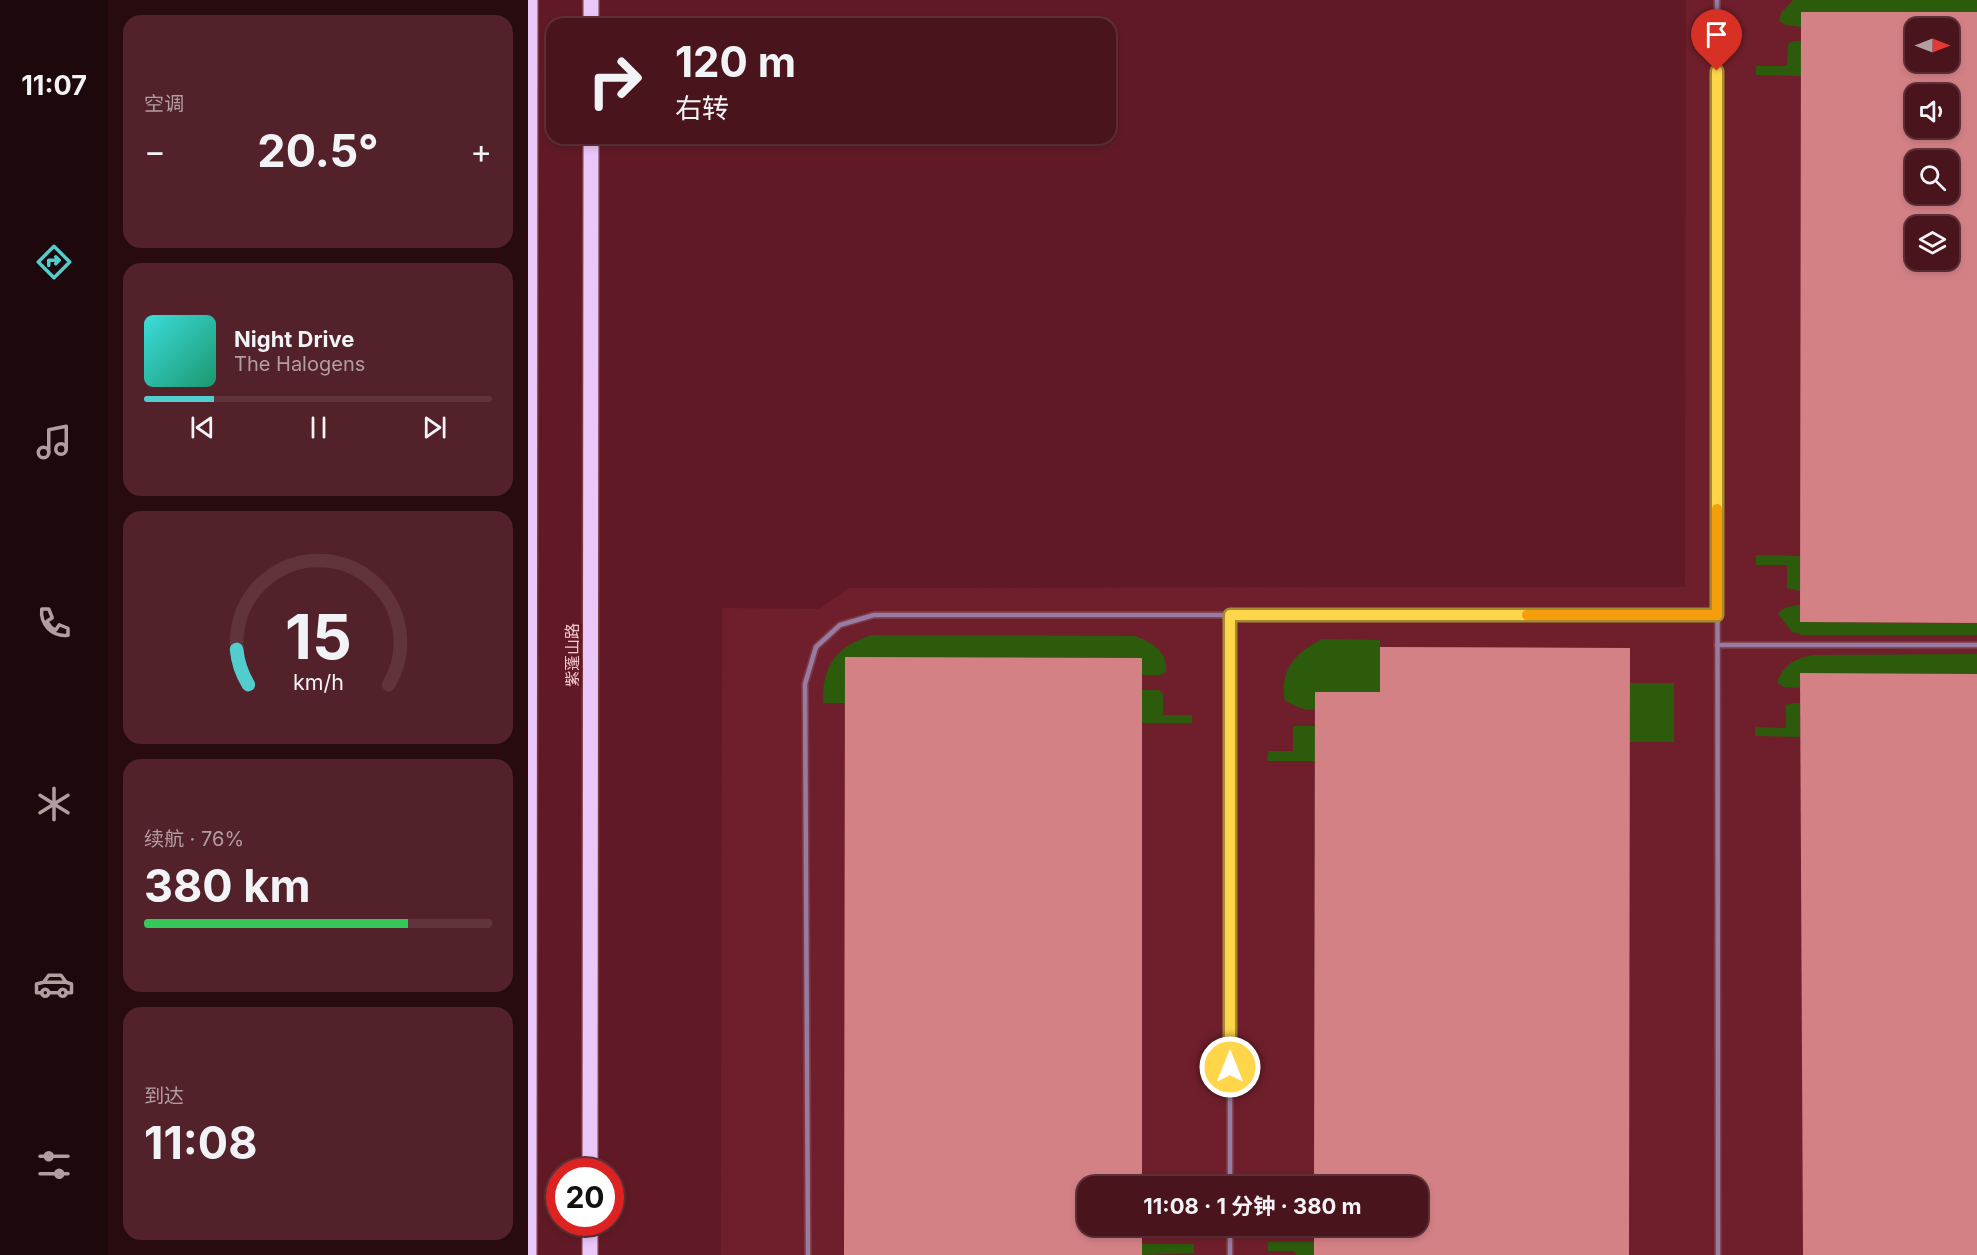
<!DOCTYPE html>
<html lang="zh">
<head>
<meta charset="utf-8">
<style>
  body { margin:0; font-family:Inter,"Noto Sans SC",sans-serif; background:#532129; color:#f1f3f6; height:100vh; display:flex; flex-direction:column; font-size:22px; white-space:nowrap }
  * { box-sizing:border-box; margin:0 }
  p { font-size:20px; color:#b19ea3 }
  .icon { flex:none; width:33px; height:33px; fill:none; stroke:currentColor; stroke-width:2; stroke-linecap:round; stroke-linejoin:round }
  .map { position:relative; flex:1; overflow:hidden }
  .side { display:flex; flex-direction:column; gap:15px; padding:15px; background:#280b0f; width:420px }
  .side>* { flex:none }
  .top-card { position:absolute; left:18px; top:18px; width:570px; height:126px; border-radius:18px; box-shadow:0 3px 9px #0003,0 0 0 2px #61333b; background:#49141c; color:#f1f3f6; overflow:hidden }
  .needle { width:39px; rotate:90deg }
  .tools { position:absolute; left:1377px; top:18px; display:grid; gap:12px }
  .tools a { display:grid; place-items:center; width:54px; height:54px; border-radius:12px; background:#49141c; box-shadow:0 3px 9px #0003,0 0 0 2px #61333b; font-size:30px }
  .speed { position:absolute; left:18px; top:1158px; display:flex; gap:12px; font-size:30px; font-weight:700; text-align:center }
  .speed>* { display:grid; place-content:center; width:78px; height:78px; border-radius:50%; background:#49141c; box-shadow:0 3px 9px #0003,0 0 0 2px #61333b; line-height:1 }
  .speed .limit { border:9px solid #d22; background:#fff; color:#111 }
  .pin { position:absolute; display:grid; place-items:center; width:51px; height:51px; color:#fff; margin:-62px -26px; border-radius:50% 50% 50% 0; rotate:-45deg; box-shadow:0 0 6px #0007 }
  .pin .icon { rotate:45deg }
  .me { position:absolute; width:66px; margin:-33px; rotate:0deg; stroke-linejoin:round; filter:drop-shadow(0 0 4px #0008) }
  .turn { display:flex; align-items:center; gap:21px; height:126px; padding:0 30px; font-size:27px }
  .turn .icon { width:78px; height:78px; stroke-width:2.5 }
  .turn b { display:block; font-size:42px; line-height:51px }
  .big { font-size:45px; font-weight:700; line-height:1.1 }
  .side .card { flex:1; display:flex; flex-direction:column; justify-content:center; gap:9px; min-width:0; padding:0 21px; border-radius:18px; background:#532129 }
  .side .dial { align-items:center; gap:0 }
  .dial svg { height:156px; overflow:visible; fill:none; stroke:#61333b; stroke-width:7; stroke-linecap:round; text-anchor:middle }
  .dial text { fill:#f1f3f6; stroke:none }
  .song { display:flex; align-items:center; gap:18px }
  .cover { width:72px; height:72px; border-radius:9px; background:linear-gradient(135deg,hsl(180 70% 55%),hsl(160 70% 35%)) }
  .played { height:6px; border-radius:3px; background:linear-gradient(90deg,#52cdce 20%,#61333b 20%) }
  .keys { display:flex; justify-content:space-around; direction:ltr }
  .heat { display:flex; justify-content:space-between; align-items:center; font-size:33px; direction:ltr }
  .charge { height:9px; border-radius:4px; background:linear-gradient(90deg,#34c759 76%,#61333b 0) }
  .trip { position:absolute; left:549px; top:1176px; width:351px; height:60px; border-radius:18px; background:#49141c; box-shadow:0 3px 9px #0003,0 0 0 2px #61333b; font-weight:700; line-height:60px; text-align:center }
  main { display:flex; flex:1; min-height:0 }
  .tabs { display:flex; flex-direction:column; width:108px; justify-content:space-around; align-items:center; background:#1d080b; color:#b19ea3 }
  .tabs .icon { width:42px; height:42px }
  .tabs .current { color:#52cdce }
  .tabs b { font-size:27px; color:#f1f3f6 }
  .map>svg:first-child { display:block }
  .built { fill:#6f1f2b; fill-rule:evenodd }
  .green { fill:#2c5b0b }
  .building { fill:#d48186; fill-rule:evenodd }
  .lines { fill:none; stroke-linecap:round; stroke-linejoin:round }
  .lane-casing { stroke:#7c3943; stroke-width:8 }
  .primary-casing { stroke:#7c3943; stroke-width:18 }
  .lane { stroke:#977ba3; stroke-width:4.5 }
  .primary { stroke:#eac7f9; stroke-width:15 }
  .route-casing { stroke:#a68a30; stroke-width:15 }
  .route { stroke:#ffd54a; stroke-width:10 }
  .slow { stroke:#f59e0b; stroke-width:10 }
  .labels { text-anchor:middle; stroke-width:6; stroke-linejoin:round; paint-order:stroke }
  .street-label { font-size:16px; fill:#f5c8c9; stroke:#611a25 }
</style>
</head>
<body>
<main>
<nav class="tabs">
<b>11:07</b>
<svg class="icon current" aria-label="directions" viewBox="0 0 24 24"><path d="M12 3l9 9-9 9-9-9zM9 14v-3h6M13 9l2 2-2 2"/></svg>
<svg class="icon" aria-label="music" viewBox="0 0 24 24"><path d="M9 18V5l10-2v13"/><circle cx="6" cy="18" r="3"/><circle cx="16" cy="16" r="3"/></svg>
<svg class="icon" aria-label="phone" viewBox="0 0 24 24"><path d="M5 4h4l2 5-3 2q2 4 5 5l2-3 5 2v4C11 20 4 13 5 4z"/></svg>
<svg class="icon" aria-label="climate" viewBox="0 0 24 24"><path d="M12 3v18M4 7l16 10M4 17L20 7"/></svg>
<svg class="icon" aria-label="car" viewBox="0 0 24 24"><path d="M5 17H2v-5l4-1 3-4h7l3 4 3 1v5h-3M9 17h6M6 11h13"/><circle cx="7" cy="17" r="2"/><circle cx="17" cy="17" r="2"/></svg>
<svg class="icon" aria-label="filters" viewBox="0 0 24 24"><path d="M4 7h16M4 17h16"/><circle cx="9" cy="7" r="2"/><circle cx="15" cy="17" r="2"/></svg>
</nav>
<section class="side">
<div class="card"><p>空调</p>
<div class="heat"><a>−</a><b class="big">20.5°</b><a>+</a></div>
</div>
<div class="card">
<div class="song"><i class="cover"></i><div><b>Night Drive</b><p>The Halogens</p></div></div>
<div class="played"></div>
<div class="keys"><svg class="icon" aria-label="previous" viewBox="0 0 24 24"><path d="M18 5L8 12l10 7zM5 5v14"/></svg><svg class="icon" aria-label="pause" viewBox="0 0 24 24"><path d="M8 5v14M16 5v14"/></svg><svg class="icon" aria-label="next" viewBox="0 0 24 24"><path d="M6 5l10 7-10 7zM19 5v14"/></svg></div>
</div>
<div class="card dial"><svg viewBox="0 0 100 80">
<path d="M14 69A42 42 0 1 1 86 69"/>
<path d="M14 69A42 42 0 0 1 8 51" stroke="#52cdce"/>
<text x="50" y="56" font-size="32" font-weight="700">15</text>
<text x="50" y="72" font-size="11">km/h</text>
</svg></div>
<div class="card"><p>续航 · 76%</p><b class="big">380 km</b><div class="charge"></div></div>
<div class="card"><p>到达</p><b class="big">11:08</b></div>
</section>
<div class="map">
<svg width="1449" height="1255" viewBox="0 0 1449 1255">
  <rect width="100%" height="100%" fill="#611a25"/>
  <path class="built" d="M 1158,0 L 1449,0 L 1449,1255 L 193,1255 L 194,608 L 291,609 L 321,588 L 1157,587 ZM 1388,28 L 1420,28 L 1420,62 L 1388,62 ZM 1388,94 L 1420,94 L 1420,128 L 1388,128 ZM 1388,160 L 1420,160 L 1420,194 L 1388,194 ZM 1388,226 L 1420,226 L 1420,260 L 1388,260 ZM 560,1186 L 890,1186 L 890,1226 L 560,1226 Z"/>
  <g class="green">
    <path d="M 1265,0 L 1449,0 L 1449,12 L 1274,12 L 1273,27 L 1258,25 L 1251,21 L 1253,13 Z"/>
    <path d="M 1266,41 L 1273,41 L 1273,76 L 1228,75 L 1228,66 L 1259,66 L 1260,44 Z"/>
    <path d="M 1228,555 L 1272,556 L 1272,591 L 1259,588 L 1259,565 L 1228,565 Z"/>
    <path d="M 1272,605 L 1273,622 L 1449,623 L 1449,635 L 1275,635 L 1264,632 L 1250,614 C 1256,606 1262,606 1272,605 Z"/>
    <path d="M 344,635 L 607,636 C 624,643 640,651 638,672 L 632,675 L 614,675 L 613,658 L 317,657 L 317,703 L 295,703 C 294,666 308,646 344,635 Z"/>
    <path d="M 794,639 L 852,640 L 852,692 L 787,692 L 787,709 L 777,710 L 757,701 C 751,670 768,652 794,639 Z"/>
    <path d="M 1449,654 L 1449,674 L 1272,673 L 1272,688 L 1256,687 L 1249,682 C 1256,665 1266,659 1284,655 Z"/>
    <rect x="1102" y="683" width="44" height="59"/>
    <path d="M 614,690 L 631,690 L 635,694 L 635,715 L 664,715 L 664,723 L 614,723 Z"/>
    <path d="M 1265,703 L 1272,703 L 1272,737 L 1227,736 L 1227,727 L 1258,728 L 1258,705 Z"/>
    <path d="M 765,726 L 787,726 L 787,761 L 739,761 L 740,751 L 765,751 Z"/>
    <path d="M 740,1242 L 786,1242 L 786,1255 L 768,1255 L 767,1251 L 740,1251 Z"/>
    <path d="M 614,1244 L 666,1244 L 666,1253 L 614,1255 Z"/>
  </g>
  <g class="building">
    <path d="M 1273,12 L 1449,12 L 1449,623 L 1272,622 ZM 1388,28 L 1420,28 L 1420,62 L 1388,62 ZM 1388,94 L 1420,94 L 1420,128 L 1388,128 ZM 1388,160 L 1420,160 L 1420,194 L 1388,194 ZM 1388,226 L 1420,226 L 1420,260 L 1388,260 Z"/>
    <path d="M 852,647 L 1102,648 L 1101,1255 L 786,1255 L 786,1226 L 890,1226 L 890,1186 L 786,1186 L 787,692 L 852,692 Z"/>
    <path d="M 317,657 L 614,658 L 614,1186 L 560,1186 L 560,1226 L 614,1226 L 614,1255 L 316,1255 Z"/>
    <path d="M 1272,673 L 1449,674 L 1449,1255 L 1275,1255 Z"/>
  </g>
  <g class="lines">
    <g class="lane-casing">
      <g id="lane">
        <path d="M 1189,0 L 1190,1255"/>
        <path d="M 702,615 L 702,1186"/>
        <path d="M 1189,645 L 1449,645"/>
        <path d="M 702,1226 L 702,1255"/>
        <path d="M 280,1255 L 277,684 L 288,647 L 312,625 L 346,615 L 1189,615"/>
      </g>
    </g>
    <g class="primary-casing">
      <g id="primary">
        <path d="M 63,24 L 63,0"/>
        <path d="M 62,1172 L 63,138"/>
        <path d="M 1,1255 L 2,0"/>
        <path d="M 62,1255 L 62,1222"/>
      </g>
    </g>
    <use href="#lane" class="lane"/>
    <use href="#primary" class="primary"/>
  </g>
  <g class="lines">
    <g class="route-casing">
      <path id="route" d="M 702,1067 L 702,615 L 1189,615 L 1189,71"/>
    </g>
    <use href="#route" class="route"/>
    <path class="slow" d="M 999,615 L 1189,615 L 1189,509"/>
  </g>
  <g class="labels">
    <g class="street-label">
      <text transform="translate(44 655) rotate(-90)" y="6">紫蓬山路</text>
    </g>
  </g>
</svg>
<div class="tools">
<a><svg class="needle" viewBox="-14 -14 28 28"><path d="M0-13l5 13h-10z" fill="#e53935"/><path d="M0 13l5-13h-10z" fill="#b19ea3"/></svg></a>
<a><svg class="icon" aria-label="sound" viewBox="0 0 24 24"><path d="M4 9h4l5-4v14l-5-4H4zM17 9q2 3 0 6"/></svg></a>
<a><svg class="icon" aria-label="search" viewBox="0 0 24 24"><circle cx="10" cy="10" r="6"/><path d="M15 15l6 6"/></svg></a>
<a><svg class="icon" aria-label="layers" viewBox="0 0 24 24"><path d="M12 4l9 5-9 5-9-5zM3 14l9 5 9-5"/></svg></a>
</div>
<div class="speed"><div class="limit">20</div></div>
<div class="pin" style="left:1189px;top:71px;background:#d93025"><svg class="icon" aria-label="arrive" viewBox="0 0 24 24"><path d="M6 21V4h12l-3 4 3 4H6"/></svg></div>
<svg class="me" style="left:702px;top:1067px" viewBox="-20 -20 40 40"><circle r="17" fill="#ffd54a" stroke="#fff" stroke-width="3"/><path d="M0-11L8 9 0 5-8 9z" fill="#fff"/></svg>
<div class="trip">11:08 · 1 分钟 · 380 m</div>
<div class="top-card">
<div class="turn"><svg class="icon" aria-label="right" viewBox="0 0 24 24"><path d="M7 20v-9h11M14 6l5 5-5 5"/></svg><div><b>120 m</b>右转</div></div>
</div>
</div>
</main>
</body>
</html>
